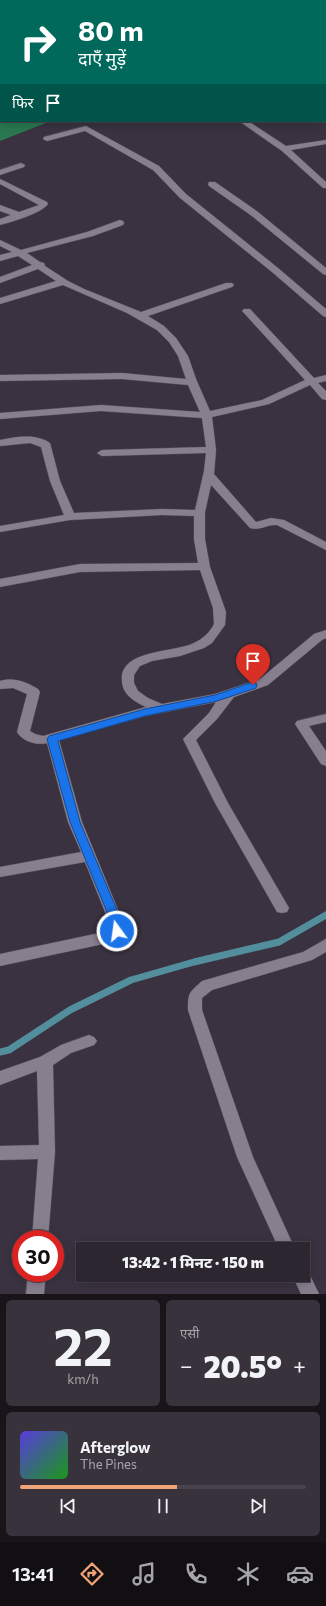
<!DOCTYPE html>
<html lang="hi">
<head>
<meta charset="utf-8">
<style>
  body { margin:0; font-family:Commissioner,"Noto Sans Devanagari",sans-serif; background:#38323c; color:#f1f3f6; height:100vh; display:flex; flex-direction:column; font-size:15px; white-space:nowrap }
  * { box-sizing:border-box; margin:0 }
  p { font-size:13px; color:#a6a5ab }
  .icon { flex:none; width:22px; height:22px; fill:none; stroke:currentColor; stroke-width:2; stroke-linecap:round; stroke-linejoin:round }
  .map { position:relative; height:1294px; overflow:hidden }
  .drawer { display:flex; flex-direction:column; gap:6px; padding:6px; background:#18151a; flex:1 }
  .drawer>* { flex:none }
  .hud { position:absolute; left:0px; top:0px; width:326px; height:122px; box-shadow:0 2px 10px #0003,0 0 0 1px #48434c; background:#00695c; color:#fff; overflow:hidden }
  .speed { position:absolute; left:12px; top:1230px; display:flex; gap:8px; font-size:20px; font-weight:700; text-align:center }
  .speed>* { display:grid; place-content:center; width:52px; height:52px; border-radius:50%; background:#2c2630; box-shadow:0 2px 10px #0003,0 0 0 1px #48434c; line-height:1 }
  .speed .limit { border:6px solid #d22; background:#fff; color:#111 }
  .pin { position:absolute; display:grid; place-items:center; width:34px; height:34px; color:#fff; margin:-41px -17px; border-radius:50% 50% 50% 0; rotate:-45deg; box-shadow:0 0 4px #0007 }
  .pin .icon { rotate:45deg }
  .me { position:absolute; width:44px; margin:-22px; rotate:346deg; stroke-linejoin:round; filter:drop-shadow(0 0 3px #0008) }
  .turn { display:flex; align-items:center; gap:14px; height:84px; padding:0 12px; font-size:18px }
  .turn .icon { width:52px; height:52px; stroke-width:2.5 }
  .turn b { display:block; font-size:28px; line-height:34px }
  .then { display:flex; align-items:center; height:38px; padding:0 12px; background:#0003; gap:8px; font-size:15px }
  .big { font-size:30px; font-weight:800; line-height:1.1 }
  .drawer .widget { flex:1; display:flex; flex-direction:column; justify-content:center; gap:6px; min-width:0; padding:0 14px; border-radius:6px; background:#38323c }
  .drawer .dial { align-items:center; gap:0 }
  .dial b { font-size:52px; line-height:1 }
  .song { display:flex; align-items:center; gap:12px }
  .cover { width:48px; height:48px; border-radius:6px; background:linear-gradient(135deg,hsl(250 70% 55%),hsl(120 70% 35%)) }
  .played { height:4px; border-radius:2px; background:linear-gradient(90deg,#efa377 55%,#48434c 55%) }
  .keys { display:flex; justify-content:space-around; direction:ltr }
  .heat { display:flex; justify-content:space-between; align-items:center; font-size:22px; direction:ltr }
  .drawer .tiles { flex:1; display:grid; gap:6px; grid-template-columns:1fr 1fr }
  .widget:last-child { grid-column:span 2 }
  .trip { position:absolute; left:76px; top:1242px; width:234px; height:40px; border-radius:0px; background:#2c2630; box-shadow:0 2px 10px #0003,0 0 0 1px #48434c; font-weight:800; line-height:40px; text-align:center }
  .dock { display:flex; height:64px; justify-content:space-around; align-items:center; background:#120f13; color:#a6a5ab }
  .dock .icon { width:28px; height:28px }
  .dock .current { color:#efa377 }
  .dock b { font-size:18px; color:#f1f3f6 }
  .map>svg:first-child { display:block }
  .forest { fill:#297851 }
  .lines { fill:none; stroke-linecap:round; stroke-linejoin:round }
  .stream { stroke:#538e9c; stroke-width:7 }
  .street-casing { stroke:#56505b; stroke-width:1 }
  .street { fill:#877f8e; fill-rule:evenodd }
  .route { fill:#1a73e8; stroke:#114b97 }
</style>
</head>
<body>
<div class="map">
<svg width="326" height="1294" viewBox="0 0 326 1294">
  <rect width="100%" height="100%" fill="#3a3240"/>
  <path class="forest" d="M 0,0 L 326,0 L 326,19 L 325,1 L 1,1 L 1,121 L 51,121 L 0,141 Z"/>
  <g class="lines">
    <path class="stream" d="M 0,1052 L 9,1050 L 70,1010 L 131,980 L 194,962 L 279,942 L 326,915"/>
    <g class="street-casing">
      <g id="street">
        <rect x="325" y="60" width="1" height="5"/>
        <path d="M 239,121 L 248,121 L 286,146 L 326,140 L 326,144 L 291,150 L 326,182 L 326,188 L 323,188 L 282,151 Z"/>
        <path d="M 86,126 L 159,166 L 186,194 L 278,268 L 326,309 L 326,317 L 323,316 L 272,272 L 180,198 L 153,170 L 85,131 L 47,141 L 43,139 L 44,137 Z"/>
        <path d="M 21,163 L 25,165 L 24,167 L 0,175 L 0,170 Z"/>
        <path d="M 0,179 L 47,202 L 48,204 C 42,213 12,222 0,225 L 0,219 L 11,215 L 0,211 L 0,205 L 19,212 L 39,205 L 0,184 Z"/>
        <path d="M 209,182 L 215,182 L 258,212 L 326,268 L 326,275 L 323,274 L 252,216 L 209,186 L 208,184 Z"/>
        <path d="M 120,220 L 123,221 L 124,223 L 123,225 L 93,236 L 27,253 L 40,262 L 44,263 L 45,266 L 68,281 L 84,289 L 141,312 L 226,283 L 232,283 L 234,285 L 232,287 L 148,316 L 164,326 L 176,338 L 188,356 L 196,379 L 210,411 L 262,400 L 305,380 L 244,313 L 242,311 L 244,309 L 250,309 L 314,378 L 326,375 L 326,381 L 318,383 L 326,391 L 326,400 L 322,399 L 310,385 L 269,404 L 212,417 L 216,450 L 214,474 L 256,522 L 271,518 L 284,520 L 326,542 L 326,550 L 277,525 C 268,524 259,531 250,528 L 211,485 L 205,512 L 205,539 L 210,567 L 226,612 L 225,625 L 212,643 L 204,648 L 180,656 L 152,661 L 140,666 L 134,675 L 134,683 L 138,691 L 148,698 L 162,704 L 215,694 L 260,679 L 314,634 L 326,630 L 326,638 L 322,640 L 268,685 L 234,697 L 217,719 L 196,740 L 228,803 L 289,908 L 287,912 L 282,913 L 277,912 L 215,803 L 183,739 L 209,713 L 216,702 L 145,716 L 59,740 L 82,822 L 123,922 C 124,934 120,939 108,943 L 0,966 L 0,954 L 104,932 L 110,929 L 109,922 L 85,862 L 0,877 L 0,867 L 81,852 L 68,822 L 47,743 C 37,746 22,741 17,732 L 27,694 L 13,688 L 0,689 L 0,681 C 14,677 26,682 38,689 L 40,692 L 30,731 L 35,734 L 43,736 L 146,707 C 135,702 123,695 122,682 C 118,649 174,653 194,643 C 203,639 210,632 214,624 L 213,608 L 200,570 L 80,572 L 0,587 L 0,579 L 80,564 L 198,563 L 194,539 L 194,516 L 162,515 L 70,520 L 0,532 L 0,526 L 64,515 L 50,481 L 41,447 L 30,443 L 0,446 L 0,440 C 17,437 34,433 50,443 L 60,481 L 74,513 L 162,509 L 195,510 L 204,471 L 206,453 L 102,456 L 97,453 L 102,450 L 206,447 L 202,418 L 101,411 L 0,419 L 0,413 L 101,405 L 200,412 L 188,385 L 122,379 L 0,381 L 0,375 L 122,373 L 186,379 L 178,356 L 169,342 L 157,330 L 127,313 L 63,285 L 0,304 L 0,298 L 56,281 L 38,269 L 0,283 L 0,277 L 32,265 L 18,256 L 0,261 L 0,255 L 12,252 L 0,246 L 0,240 L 21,250 L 87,232 Z"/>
        <path d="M 326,714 L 326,722 L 309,726 L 326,751 L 326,766 L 321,764 L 295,724 L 297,721 Z"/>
        <path d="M 326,939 L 326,952 L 312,960 L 212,990 L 202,998 L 202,1010 L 253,1157 L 295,1249 L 279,1249 L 237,1157 L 188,1010 C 188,992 189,993 202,981 L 303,952 Z"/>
        <path d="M 89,1035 L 94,1037 L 97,1041 L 94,1045 L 71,1053 L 53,1065 L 55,1152 L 48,1239 L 32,1239 L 38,1159 L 0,1160 L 0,1146 L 39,1145 L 37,1071 L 0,1085 L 0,1071 L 40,1057 L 61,1045 Z"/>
        <path d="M 303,1268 L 307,1269 L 319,1294 L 301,1294 L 292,1275 L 303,1275 Z"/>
        <path d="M 28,1273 L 46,1273 L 44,1294 L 26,1294 Z"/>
      </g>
    </g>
    <use href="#street" class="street"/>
  </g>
  <path class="route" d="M 253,682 L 256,683 L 257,685 L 256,688 L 217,701 L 145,716 L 58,741 L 80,822 L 122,922 L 122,931 L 121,934 L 117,935 L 113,934 L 111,922 L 70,822 L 47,739 L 49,736 L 145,709 L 215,695 Z"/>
</svg>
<div class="speed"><div class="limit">30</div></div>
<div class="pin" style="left:253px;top:685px;background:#d93025"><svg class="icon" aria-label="arrive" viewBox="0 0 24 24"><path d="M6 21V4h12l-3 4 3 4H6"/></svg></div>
<svg class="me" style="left:117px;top:931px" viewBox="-20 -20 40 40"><circle r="17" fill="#1a73e8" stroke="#fff" stroke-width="3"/><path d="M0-11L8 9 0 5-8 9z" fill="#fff"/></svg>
<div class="trip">13:42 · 1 मिनट · 150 m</div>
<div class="hud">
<div class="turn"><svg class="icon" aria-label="right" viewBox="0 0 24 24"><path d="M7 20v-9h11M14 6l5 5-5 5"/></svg><div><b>80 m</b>दाएँ मुड़ें</div></div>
<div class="then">फिर<svg class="icon" aria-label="arrive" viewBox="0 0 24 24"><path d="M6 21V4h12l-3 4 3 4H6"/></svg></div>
</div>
</div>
<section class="drawer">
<div class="tiles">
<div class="widget dial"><b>22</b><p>km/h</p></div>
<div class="widget"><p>एसी</p>
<div class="heat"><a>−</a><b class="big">20.5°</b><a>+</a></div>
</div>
<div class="widget">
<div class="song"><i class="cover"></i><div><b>Afterglow</b><p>The Pines</p></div></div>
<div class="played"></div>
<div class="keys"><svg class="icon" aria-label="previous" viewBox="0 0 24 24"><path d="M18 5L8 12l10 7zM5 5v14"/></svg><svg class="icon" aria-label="pause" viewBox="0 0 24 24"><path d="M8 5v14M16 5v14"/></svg><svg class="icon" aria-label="next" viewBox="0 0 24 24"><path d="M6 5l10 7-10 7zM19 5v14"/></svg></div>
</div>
</div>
</section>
<nav class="dock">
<b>13:41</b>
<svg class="icon current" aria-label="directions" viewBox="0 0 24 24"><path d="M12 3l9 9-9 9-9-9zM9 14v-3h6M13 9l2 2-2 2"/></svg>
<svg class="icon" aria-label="music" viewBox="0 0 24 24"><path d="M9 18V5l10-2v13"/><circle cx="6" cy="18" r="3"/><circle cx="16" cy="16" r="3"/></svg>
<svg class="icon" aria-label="phone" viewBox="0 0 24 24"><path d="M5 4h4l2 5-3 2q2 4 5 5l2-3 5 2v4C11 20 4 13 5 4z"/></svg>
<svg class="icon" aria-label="climate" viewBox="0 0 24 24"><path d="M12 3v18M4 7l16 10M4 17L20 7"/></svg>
<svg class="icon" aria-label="car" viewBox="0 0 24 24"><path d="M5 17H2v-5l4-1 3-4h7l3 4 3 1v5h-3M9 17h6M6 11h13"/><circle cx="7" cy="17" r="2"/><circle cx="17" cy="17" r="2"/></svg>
</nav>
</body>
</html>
